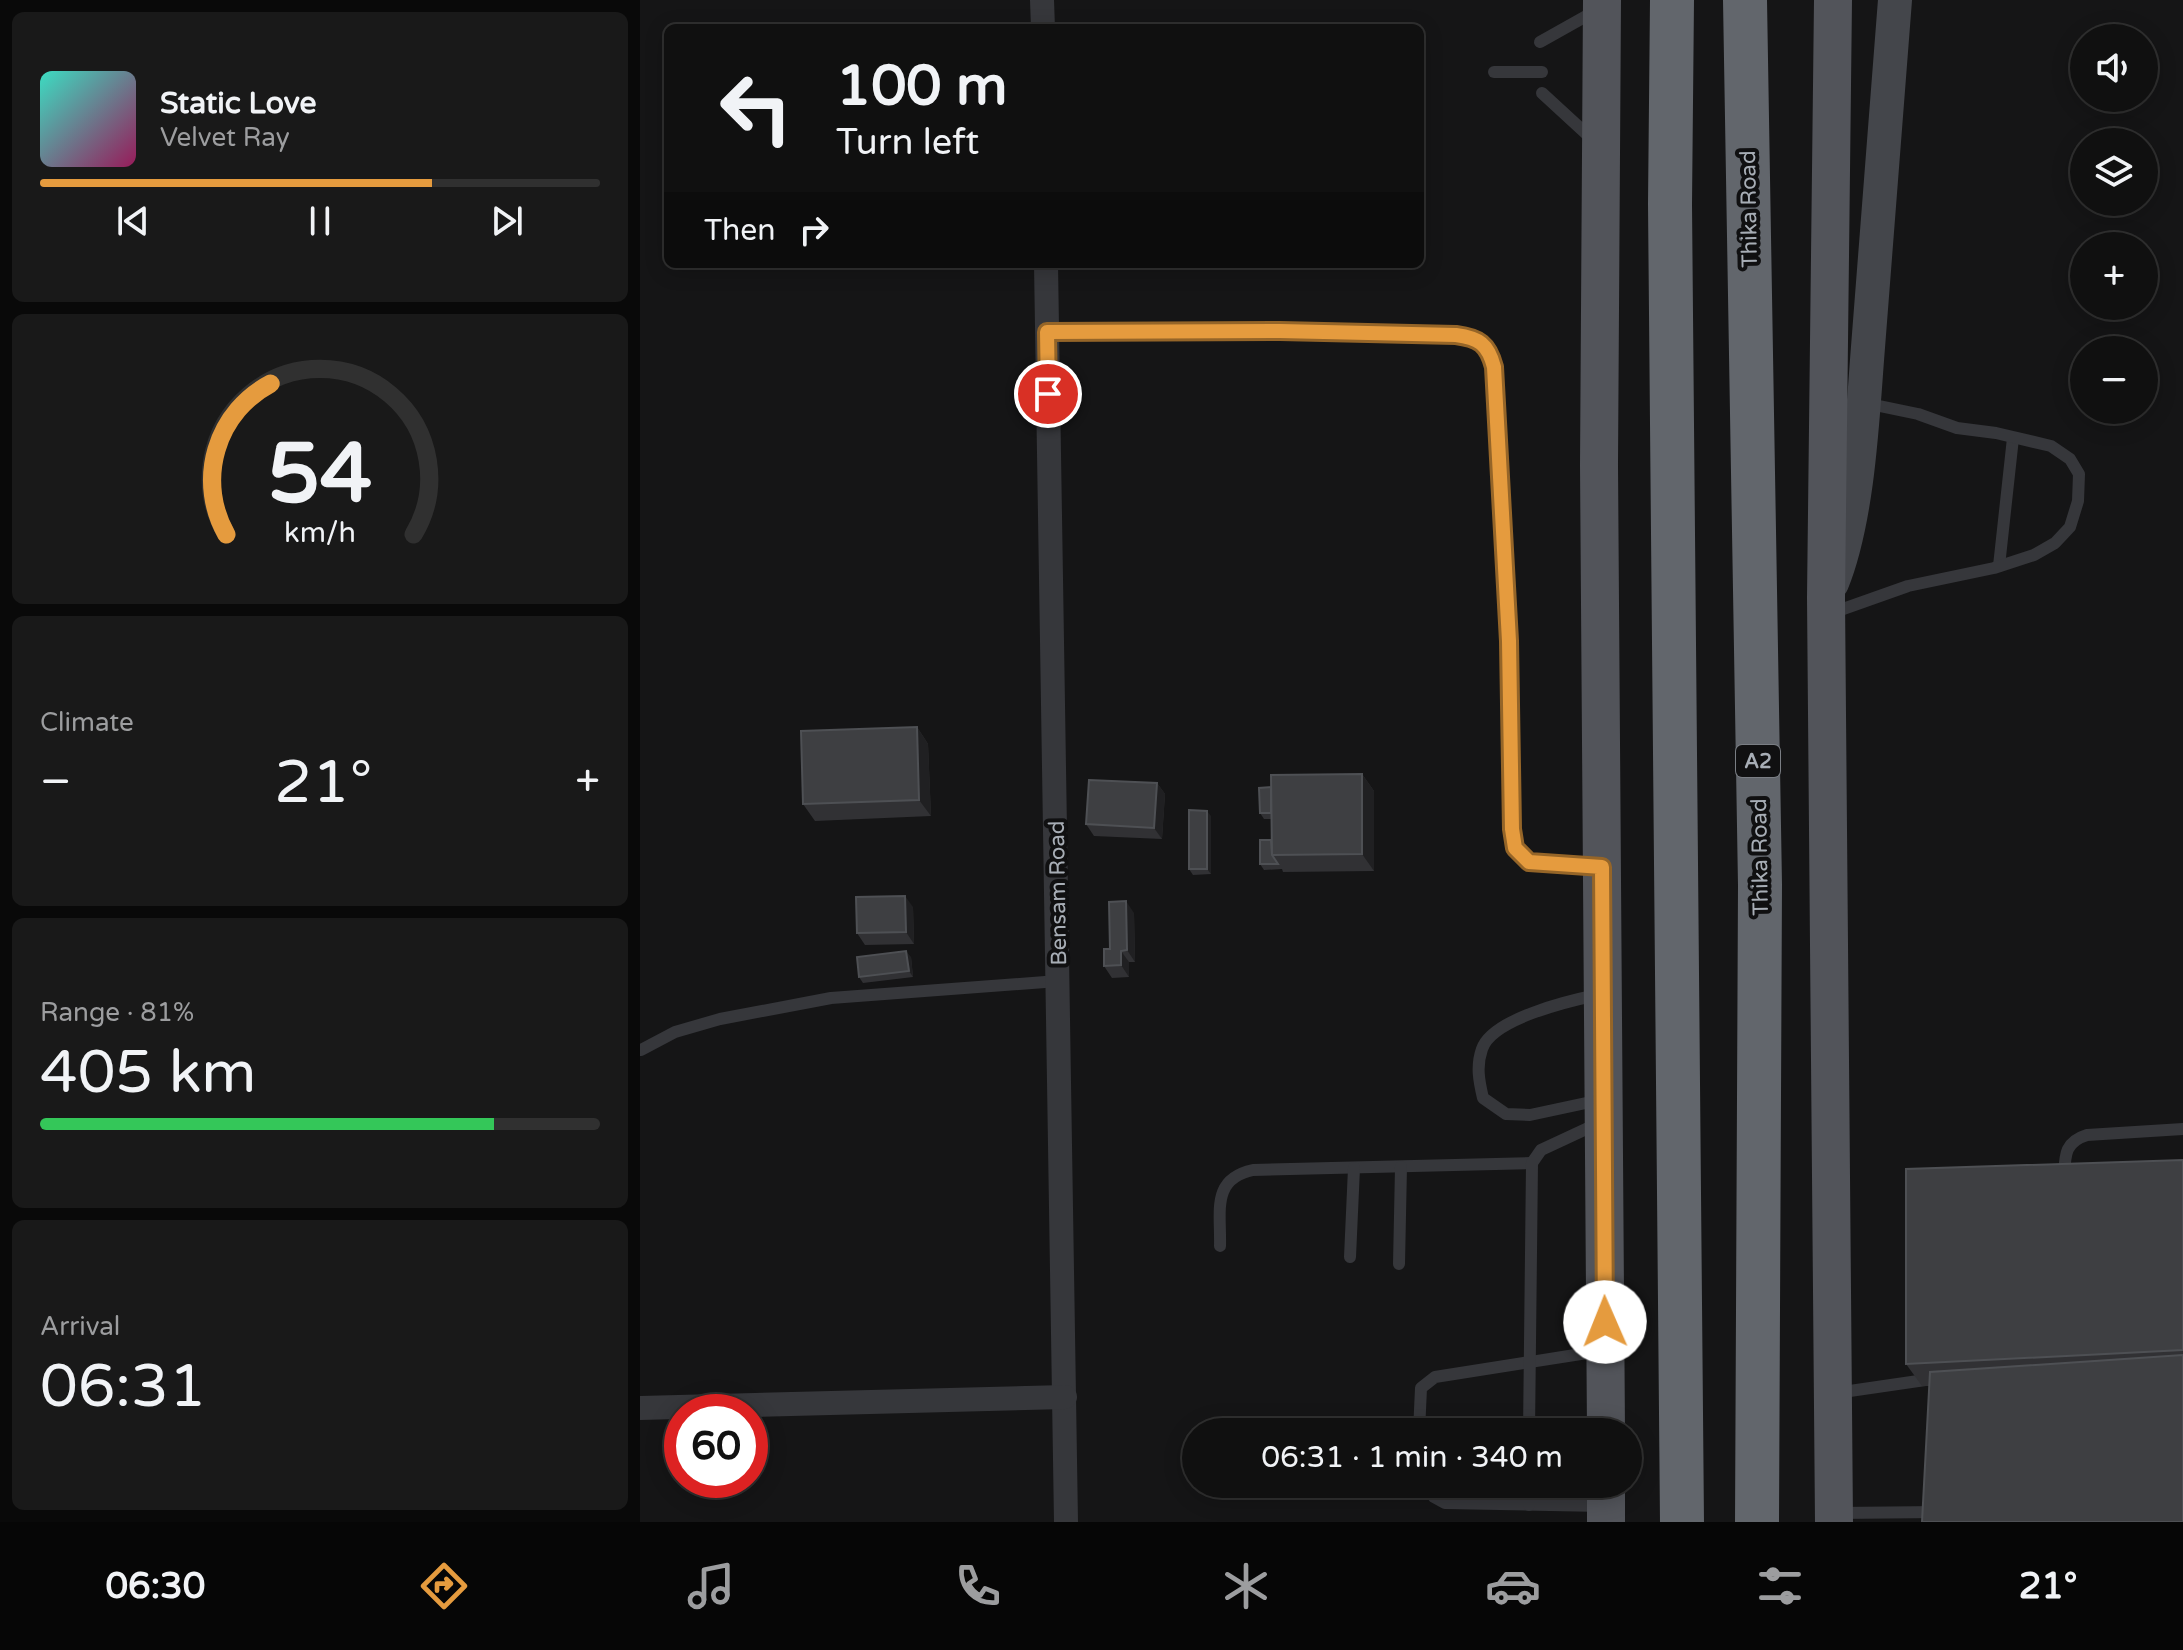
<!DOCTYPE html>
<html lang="en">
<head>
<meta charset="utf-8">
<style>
  body { margin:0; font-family:"Varela Round",sans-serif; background:#191919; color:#f1f3f6; height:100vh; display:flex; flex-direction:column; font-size:30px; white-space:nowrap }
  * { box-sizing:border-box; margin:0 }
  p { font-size:26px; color:#9c9d9f }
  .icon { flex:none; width:44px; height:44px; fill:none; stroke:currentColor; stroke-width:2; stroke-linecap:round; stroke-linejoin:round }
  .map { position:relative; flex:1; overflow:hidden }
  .sheet { display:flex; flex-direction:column; gap:12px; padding:12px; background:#090909; width:640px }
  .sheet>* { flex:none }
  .hud { position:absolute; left:24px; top:24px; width:760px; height:244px; border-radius:12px; box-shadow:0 4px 20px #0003,0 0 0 2px #303030; background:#101010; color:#f1f3f6; overflow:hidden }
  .tools { position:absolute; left:1430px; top:24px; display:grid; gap:16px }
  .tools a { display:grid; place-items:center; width:88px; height:88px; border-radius:50%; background:#101010; box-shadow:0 4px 20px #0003,0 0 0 2px #303030; font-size:40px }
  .speed { position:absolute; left:24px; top:1394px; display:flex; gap:16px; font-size:40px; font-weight:700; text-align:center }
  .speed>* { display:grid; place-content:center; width:104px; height:104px; border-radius:50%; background:#101010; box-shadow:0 4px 20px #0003,0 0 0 2px #303030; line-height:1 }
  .speed .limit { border:12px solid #d22; background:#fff; color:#111 }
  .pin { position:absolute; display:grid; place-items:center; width:68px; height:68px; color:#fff; margin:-34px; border:4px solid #fff; border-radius:50%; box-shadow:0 2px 8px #0007 }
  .me { position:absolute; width:88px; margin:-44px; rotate:359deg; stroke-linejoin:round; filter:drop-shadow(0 0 6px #0008) }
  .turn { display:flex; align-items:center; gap:28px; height:168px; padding:0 40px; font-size:36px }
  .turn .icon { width:104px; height:104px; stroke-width:2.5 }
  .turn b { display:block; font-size:56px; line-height:68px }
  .then { display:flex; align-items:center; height:76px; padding:0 40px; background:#0003; gap:16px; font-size:30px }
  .big { font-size:60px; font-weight:600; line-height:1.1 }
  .sheet .card { flex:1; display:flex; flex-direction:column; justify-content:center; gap:12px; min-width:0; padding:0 28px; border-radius:12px; background:#191919 }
  .sheet .dial { align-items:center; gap:0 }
  .dial svg { height:208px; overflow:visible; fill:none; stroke:#303030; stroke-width:7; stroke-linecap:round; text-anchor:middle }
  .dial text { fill:#f1f3f6; stroke:none }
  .song { display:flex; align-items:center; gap:24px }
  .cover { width:96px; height:96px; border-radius:12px; background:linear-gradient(135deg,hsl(170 70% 55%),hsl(330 70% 35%)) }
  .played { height:8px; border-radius:4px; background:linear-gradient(90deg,#e59b3e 70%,#303030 70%) }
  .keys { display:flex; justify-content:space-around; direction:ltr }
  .heat { display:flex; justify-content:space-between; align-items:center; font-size:44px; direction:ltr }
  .charge { height:12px; border-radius:6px; background:linear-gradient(90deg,#34c759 81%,#303030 0) }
  .trip { position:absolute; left:542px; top:1418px; width:460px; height:80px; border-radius:40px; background:#101010; box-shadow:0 4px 20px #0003,0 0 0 2px #303030; font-weight:600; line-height:80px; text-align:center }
  .menu { display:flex; height:128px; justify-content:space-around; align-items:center; background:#060606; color:#9c9d9f }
  .menu .icon { width:56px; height:56px }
  .menu .on { color:#e59b3e }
  .menu b { font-size:36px; color:#f1f3f6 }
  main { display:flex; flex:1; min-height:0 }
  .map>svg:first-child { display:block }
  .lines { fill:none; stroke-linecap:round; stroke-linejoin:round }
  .lane { stroke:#36373b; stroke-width:12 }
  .street { stroke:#36373b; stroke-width:24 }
  .secondary { stroke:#44464b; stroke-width:34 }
  .primary { stroke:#52545a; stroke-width:38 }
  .highway { stroke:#62666c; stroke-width:44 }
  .wall { fill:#313134 }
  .shaded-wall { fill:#202022 }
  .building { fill:#3e3f42; stroke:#4e5054; stroke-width:2 }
  .route-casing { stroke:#956528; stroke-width:20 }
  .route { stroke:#e59b3e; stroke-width:14 }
  .labels { text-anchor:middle; stroke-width:8; stroke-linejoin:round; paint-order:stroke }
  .shield { fill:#101011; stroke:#7a7e84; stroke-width:2 }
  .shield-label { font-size:20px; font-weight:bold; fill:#a7adb5 }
  .street-label { font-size:22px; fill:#a7adb5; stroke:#101011 }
</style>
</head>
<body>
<main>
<section class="sheet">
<div class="card">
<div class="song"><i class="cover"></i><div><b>Static Love</b><p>Velvet Ray</p></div></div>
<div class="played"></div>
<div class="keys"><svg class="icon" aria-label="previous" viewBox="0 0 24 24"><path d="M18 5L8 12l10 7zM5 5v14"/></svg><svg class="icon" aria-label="pause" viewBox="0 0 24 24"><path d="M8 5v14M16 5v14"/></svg><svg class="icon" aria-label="next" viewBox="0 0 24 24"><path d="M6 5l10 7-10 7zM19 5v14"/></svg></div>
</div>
<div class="card dial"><svg viewBox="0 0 100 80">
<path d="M14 69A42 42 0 1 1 86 69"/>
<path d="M14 69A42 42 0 0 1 31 11" stroke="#e59b3e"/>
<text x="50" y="56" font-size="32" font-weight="700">54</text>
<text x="50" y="72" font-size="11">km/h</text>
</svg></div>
<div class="card"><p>Climate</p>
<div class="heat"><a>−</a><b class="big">21°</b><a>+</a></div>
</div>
<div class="card"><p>Range · 81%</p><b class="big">405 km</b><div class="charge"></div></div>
<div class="card"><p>Arrival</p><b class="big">06:31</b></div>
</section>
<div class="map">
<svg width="1543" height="1522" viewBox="0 0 1543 1522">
  <rect width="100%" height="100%" fill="#151516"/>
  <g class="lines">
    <g class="lane">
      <path d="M 900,42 L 957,10"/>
      <path d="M 854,72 L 902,72"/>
      <path d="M 902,93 L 952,139"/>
      <path d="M 407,332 L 640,331 L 816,335 L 844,343 L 854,367 L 869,641 L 872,829 L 875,848 L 889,862 L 958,866"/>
      <path d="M 1359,566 L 1373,438"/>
      <path d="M 1189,614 L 1268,586 L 1354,568 L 1394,555 L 1415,543 L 1430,527 L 1438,501 L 1439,474 L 1430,459 L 1411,446 L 1356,433 L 1317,428 L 1278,414 L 1225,403"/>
      <path d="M 957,995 C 928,1001 852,1019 842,1049 C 836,1066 839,1081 843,1098 L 866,1114 L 890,1115 L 960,1100"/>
      <path d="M 1,1050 L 35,1032 L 80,1019 L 191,998 L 418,981"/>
      <path d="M 1424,1178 C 1425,1156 1424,1142 1447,1135 L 1543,1129"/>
      <path d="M 580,1246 C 581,1211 571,1179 613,1170 L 892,1163"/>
      <path d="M 710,1257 L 714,1168"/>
      <path d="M 759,1264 L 761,1167"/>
      <path d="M 1196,1393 L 1292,1379"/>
      <path d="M 779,1432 L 781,1388 L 795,1377 L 960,1351"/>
      <path d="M 889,1432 L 892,1163 L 901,1150 L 959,1123"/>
      <path d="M 784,1484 L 794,1497 L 805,1503 L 963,1506"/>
      <path d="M 889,1505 L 889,1484"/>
      <path d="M 1197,1513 L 1299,1512"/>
    </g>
    <g class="street">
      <path d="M 402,0 L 403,28"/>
      <path d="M 406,264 L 426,1522"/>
      <path d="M 0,1408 L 425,1397"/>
    </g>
    <path class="secondary" d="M 1192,583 C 1217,521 1222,428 1227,360 C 1237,240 1245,120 1255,0"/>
    <g class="primary">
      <path d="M 962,0 L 959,465 L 966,1432"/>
      <path d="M 1193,0 L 1186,598 L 1194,1522"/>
      <path d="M 966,1484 L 966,1522"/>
    </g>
    <g class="highway">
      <path d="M 1032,0 L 1030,204 L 1042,1522"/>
      <path d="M 1105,0 L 1120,885 L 1117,1522"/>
    </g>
  </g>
  <g class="wall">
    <path d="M 277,727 L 288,744 L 291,816 L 175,821 L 163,804 Z"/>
    <path d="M 722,774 L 734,791 L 734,871 L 643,872 L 642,869 L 624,870 L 620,864 L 631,840 L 631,819 L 624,819 L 620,813 L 631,787 Z"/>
    <path d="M 517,783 L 525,794 L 522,839 L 454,836 L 446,824 Z"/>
    <path d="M 571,816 L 571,874 L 553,875 L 549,869 Z"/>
    <path d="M 273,907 L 274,944 L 225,945 L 217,933 Z"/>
    <path d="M 494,913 L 495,962 L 489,962 L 489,977 L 472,978 L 464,966 L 470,949 Z"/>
    <path d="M 271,957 L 273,977 L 223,983 L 219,977 Z"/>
    <path d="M 1543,1160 L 1543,1522 L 1289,1386 L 1282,1386 L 1266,1364 Z"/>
  </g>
  <g class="shaded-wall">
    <path d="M 277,727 L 288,744 L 291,816 L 279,800 Z"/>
    <path d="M 722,774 L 734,791 L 734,871 L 722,854 Z"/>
    <path d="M 517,783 L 525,794 L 522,839 L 514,828 Z"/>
    <path d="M 567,811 L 571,816 L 571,874 L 567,869 Z"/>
    <path d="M 265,896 L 273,907 L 274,944 L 266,932 Z"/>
    <path d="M 486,901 L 494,913 L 495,962 L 487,950 Z"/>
    <path d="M 266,951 L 271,957 L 273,977 L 269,971 Z"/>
    <path d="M 481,951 L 489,962 L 489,977 L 481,965 Z"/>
  </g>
  <g class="building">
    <path d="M 277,727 L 279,800 L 163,804 L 161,731 Z"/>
    <path d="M 722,774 L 722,854 L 632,855 L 631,775 Z"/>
    <path d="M 449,780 L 517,783 L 514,828 L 446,824 Z"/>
    <path d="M 631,787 L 631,813 L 620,813 L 619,788 Z"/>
    <path d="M 549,810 L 567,811 L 567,869 L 549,869 Z"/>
    <path d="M 620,840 L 631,840 L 632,855 L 638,864 L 620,864 Z"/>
    <path d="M 265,896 L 266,932 L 217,933 L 216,897 Z"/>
    <path d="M 486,901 L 487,950 L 481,951 L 481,965 L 464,966 L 464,949 L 470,949 L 469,902 Z"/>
    <path d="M 266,951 L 269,971 L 219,977 L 217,957 Z"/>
    <path d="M 1543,1160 L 1543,1350 L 1266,1364 L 1266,1169 Z"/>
    <path d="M 1543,1355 L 1543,1522 L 1282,1522 L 1290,1372 Z"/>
  </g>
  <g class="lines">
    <g class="route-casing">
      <path id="route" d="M 408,394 L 407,332 L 640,331 L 816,335 C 839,338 848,344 854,367 L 869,641 L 872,829 L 875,848 L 889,862 L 962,867 L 965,1322"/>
    </g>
    <use href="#route" class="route"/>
  </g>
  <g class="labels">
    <rect class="shield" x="1096" y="745" width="44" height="32" rx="6"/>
    <g class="shield-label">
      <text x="1118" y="768">A2</text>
    </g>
    <g class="street-label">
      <text transform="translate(1108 209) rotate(-91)" y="8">Thika Road</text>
      <text transform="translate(1119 857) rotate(-91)" y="8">Thika Road</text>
      <text transform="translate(417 893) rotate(-91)" y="8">Bensam Road</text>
    </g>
  </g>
</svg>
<div class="tools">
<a><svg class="icon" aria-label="sound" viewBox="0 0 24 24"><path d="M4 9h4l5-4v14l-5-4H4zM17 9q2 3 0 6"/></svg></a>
<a><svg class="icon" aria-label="layers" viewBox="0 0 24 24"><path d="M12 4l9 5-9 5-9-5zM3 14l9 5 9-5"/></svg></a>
<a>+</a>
<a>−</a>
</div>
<div class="speed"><div class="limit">60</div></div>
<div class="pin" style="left:408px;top:394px;background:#d93025"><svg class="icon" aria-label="arrive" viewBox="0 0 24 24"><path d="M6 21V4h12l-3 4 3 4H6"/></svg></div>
<svg class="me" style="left:965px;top:1322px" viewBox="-20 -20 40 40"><circle r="19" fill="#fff"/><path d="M0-13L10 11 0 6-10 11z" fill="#e59b3e"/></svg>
<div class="trip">06:31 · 1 min · 340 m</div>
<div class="hud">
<div class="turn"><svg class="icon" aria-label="left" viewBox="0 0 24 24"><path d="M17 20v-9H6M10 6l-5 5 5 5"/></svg><div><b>100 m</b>Turn left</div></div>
<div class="then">Then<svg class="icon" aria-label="right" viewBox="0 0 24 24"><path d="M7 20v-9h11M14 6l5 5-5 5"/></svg></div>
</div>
</div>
</main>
<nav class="menu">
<b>06:30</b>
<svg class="icon on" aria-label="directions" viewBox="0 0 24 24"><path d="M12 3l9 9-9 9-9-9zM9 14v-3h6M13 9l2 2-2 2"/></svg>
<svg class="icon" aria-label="music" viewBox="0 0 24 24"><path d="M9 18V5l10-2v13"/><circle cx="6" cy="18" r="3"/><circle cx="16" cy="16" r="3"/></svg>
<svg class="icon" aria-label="phone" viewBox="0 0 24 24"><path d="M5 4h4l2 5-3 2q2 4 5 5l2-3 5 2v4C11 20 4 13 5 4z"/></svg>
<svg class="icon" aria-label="climate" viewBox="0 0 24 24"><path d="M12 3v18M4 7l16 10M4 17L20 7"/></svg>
<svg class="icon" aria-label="car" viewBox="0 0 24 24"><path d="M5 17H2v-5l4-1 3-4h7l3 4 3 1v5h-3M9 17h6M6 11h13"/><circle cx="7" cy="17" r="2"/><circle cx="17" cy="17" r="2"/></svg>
<svg class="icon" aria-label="filters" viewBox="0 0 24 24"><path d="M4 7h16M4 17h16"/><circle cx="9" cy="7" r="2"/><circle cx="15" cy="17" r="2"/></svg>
<b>21°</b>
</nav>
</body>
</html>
